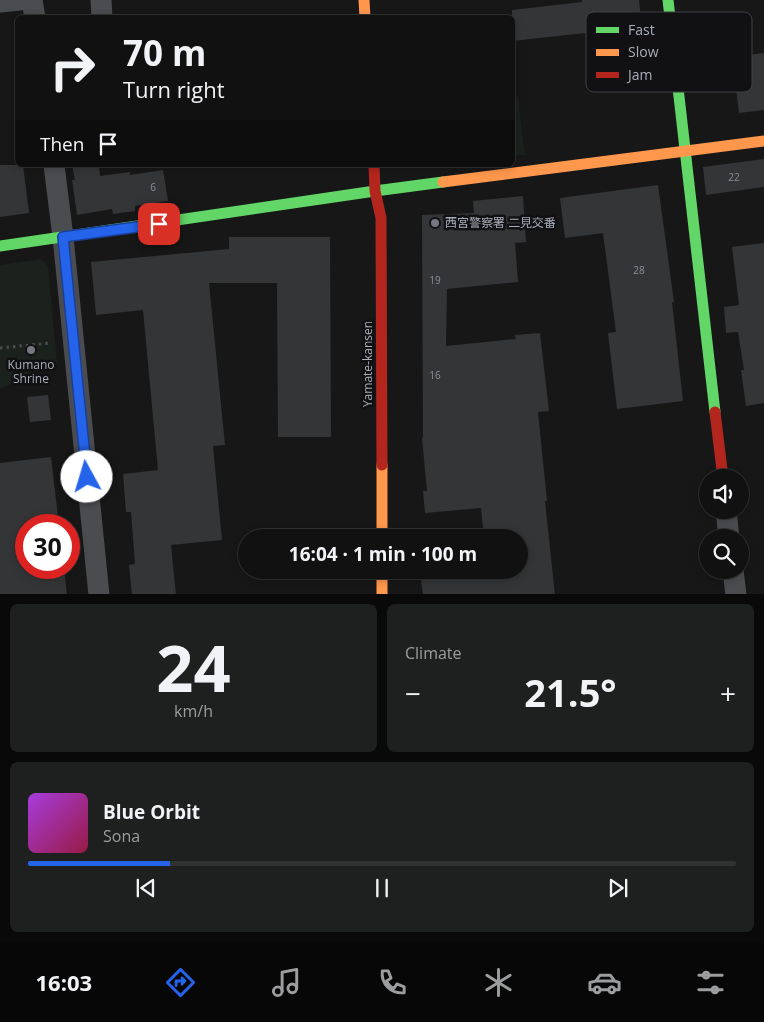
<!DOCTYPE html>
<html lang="en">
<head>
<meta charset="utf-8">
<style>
  body { margin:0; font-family:"Open Sans","Noto Sans JP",sans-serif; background:#1e1f1f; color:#f1f3f6; height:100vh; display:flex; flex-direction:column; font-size:19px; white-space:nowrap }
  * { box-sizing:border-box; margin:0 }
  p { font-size:16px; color:#9c9d9f }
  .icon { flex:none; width:28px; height:28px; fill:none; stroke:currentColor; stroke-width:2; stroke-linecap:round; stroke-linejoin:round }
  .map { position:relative; height:594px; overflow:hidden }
  .side { display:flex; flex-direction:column; gap:10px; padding:10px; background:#090909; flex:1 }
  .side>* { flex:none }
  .hud { position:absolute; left:15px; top:15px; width:500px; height:152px; border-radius:8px; box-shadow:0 2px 8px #0003,0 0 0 1px #303131; background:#111; color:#f1f3f6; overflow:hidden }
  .controls { position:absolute; left:699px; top:469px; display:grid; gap:10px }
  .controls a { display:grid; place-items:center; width:50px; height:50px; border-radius:50%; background:#111; box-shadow:0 2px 8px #0003,0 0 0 1px #303131; font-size:25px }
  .speed { position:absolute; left:15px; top:514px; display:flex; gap:10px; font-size:25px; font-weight:700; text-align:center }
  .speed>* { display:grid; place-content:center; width:65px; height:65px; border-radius:50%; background:#111; box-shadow:0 2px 8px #0003,0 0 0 1px #303131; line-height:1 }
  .speed .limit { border:8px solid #d22; background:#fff; color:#111 }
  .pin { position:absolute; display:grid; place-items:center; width:42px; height:42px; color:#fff; margin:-21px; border-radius:10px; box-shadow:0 2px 8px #0006 }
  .me { position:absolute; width:55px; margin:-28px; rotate:354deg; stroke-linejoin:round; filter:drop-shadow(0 0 4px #0008) }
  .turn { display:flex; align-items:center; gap:18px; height:105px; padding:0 25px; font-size:22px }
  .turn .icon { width:65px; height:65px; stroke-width:2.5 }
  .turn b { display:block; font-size:35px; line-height:42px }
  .then { display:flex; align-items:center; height:48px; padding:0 25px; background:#0003; gap:10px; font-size:19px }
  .big { font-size:38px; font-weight:700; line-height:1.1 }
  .side .card { flex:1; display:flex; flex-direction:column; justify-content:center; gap:8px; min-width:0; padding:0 18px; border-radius:8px; background:#1e1f1f }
  .side .dial { align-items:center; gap:0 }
  .dial b { font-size:65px; line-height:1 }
  .song { display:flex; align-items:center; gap:15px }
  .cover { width:60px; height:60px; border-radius:8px; background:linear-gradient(135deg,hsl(280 70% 55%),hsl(340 70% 35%)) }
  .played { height:5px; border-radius:2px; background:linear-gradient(90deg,#2563eb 20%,#303131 20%) }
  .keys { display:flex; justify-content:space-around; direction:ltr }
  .heat { display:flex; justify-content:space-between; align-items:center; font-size:28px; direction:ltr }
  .side .tiles { flex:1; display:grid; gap:10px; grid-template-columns:1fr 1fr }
  .card:last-child { grid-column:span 2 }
  .trip { position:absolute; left:238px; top:529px; width:290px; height:50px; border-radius:25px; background:#111; box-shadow:0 2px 8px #0003,0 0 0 1px #303131; font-weight:700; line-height:50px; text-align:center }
  .tab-bar { display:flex; height:80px; justify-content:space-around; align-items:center; background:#070707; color:#9c9d9f }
  .tab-bar .icon { width:35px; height:35px }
  .tab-bar .on { color:#2563eb }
  .tab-bar b { font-size:22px; color:#f1f3f6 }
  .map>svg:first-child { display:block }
  .green { fill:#1b211c }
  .building { fill:#343537 }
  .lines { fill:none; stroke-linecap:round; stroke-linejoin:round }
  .path { stroke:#4d4e52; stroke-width:3; stroke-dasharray:2.5 4; stroke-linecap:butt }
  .street { stroke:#4b4c50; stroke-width:21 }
  .fast { stroke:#63d668; stroke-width:11 }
  .slow { stroke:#ff974d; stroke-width:11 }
  .jam { stroke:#b3261e; stroke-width:11 }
  .route-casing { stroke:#184099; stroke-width:12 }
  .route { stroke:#2563eb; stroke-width:9 }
  .poi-dot { fill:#757880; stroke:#111113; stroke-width:2 }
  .labels { text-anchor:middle; stroke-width:5; stroke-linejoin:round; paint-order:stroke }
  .number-label { font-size:10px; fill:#8b8f98 }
  .poi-label { font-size:12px; fill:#a8adb8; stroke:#111113; text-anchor:start }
  .street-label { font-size:12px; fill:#a8adb8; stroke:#111113 }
  .key { fill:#111113; stroke:#3e4045; stroke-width:1 }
  .key-label { font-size:14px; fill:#a8adb8 }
</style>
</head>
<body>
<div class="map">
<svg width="764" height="595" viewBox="0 0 764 595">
  <rect width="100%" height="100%" fill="#171717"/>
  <g class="green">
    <path d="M 513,97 L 518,97 L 525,155 L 513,156 Z"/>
    <path d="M 41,259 L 48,266 L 57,363 L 0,389 L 0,265 Z"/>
  </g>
  <g class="building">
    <path d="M 582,0 L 639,0 L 642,30 L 586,36 L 585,33 L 512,41 L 512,10 L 582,2 Z"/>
    <path d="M 764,53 L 764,110 L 739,113 L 732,57 Z"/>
    <path d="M 764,159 L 764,187 L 706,195 L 703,167 Z"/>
    <path d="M 0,165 L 23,165 L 29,213 L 0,217 Z"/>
    <path d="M 72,165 L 99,165 L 100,176 L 130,172 L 130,175 L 163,170 L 168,201 L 135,206 L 135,211 L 113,214 L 112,209 L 77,215 L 72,180 L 75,180 Z"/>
    <path d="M 658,185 L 674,302 L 672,302 L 683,401 L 617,409 L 608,333 L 616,332 L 603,233 L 565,238 L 560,198 Z"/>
    <path d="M 523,196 L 526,242 L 515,243 L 518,282 L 447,289 L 446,346 L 516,339 L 515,335 L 540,333 L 549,411 L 538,412 L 547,501 L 545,501 L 555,595 L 423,595 L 420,570 L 519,570 L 519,538 L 484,538 L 481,508 L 425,513 L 423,491 L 427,491 L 422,438 L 423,438 L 422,215 L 474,213 L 473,201 Z"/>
    <path d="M 229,237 L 330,237 L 331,437 L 278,437 L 277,283 L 209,283 L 225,445 L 213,446 L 222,540 L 171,545 L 176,595 L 132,595 L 129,565 L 135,564 L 131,512 L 126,512 L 123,474 L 158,470 L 143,310 L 96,315 L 91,262 L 229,249 Z"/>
    <path d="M 764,243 L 764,403 L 746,406 L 741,370 L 744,370 L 738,332 L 726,333 L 724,307 L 739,305 L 732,247 Z"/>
    <path d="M 48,395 L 51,420 L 30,422 L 27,397 Z"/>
    <path d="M 51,457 L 59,525 L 26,525 L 26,568 L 64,568 L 67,595 L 0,595 L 0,463 Z"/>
  </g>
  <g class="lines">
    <path class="path" d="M 0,348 L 50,343"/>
    <g class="street">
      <path d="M 32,0 L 35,18"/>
      <path d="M 101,0 L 102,18"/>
      <path d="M 0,2 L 20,0"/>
      <path d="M 54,165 L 63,237 L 99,595"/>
      <path d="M 726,510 L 729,538"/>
      <path d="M 733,570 L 736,595"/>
    </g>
    <g class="fast">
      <path d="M 668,0 L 715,412"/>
      <path d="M 0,246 L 375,191 L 443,182"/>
    </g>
    <g class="slow">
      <path d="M 364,0 L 365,18"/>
      <path d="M 443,182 L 764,141"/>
      <path d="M 382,465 L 382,538"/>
      <path d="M 382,570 L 382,595"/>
    </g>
    <g class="jam">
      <path d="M 374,165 L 375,191 L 381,218 L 382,465"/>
      <path d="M 715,412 L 723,478"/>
    </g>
  </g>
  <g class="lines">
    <g class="route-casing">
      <path id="route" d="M 87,477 L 63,237 L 159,224"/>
    </g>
    <use href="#route" class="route"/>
  </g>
  <g class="poi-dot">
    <circle cx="435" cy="223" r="5"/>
    <circle cx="31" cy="350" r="5"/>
  </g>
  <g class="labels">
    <g class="number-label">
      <text x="734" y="181">22</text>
      <text x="153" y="191">6</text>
      <text x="639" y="274">28</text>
      <text x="435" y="284">19</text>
      <text x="435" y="379">16</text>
    </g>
    <g class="poi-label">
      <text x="445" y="227">西宮警察署 二見交番</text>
      <text x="31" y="369" text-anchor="middle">Kumano<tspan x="31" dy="14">Shrine</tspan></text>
    </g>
    <g class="street-label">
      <text transform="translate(368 364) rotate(-90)" y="4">Yamate-kansen</text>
    </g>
  </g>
  <rect x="586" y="12" width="166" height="80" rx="8" class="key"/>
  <rect x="596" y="27" width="23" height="6" fill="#63d668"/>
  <rect x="596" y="49" width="23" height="7" fill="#ff974d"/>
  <rect x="596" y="72" width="23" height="6" fill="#b3261e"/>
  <g class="key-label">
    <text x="628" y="35">Fast</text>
    <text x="628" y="57">Slow</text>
    <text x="628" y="80">Jam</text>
  </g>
</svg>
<div class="controls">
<a><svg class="icon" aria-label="sound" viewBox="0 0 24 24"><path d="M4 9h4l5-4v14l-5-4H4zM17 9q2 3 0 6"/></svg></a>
<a><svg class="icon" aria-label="search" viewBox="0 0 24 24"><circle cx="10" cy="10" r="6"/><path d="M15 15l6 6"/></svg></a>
</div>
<div class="speed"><div class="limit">30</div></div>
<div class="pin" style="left:159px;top:224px;background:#d93025"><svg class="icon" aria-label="arrive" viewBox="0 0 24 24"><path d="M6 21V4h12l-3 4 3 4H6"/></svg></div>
<svg class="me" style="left:87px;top:477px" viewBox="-20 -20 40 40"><circle r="19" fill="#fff"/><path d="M0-13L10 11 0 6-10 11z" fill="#2563eb"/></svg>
<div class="trip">16:04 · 1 min · 100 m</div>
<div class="hud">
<div class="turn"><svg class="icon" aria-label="right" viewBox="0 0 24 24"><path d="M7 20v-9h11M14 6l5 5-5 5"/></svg><div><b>70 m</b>Turn right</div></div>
<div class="then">Then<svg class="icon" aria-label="arrive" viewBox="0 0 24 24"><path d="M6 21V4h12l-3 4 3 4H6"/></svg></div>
</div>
</div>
<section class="side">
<div class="tiles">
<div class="card dial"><b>24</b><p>km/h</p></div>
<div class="card"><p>Climate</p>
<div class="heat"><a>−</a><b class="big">21.5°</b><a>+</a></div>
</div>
<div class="card">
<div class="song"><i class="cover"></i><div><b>Blue Orbit</b><p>Sona</p></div></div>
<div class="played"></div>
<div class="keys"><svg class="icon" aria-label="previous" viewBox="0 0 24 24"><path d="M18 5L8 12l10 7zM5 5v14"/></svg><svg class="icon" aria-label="pause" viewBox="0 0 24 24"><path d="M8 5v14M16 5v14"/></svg><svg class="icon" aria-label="next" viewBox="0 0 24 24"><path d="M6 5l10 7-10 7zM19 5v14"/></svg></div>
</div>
</div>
</section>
<nav class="tab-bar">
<b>16:03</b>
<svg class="icon on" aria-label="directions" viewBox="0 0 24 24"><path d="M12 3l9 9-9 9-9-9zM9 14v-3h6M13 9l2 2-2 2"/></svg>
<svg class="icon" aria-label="music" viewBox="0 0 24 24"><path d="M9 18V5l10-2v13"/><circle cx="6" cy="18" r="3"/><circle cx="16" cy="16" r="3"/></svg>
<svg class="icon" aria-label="phone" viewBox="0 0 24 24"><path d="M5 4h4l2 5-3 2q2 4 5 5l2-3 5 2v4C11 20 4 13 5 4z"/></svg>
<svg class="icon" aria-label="climate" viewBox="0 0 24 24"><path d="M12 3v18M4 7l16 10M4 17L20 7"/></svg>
<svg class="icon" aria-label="car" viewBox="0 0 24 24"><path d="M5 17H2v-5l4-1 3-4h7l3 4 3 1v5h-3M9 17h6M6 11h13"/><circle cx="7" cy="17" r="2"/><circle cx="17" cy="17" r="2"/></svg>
<svg class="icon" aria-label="filters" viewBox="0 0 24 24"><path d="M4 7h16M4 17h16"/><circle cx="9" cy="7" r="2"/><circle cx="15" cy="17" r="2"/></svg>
</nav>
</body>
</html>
